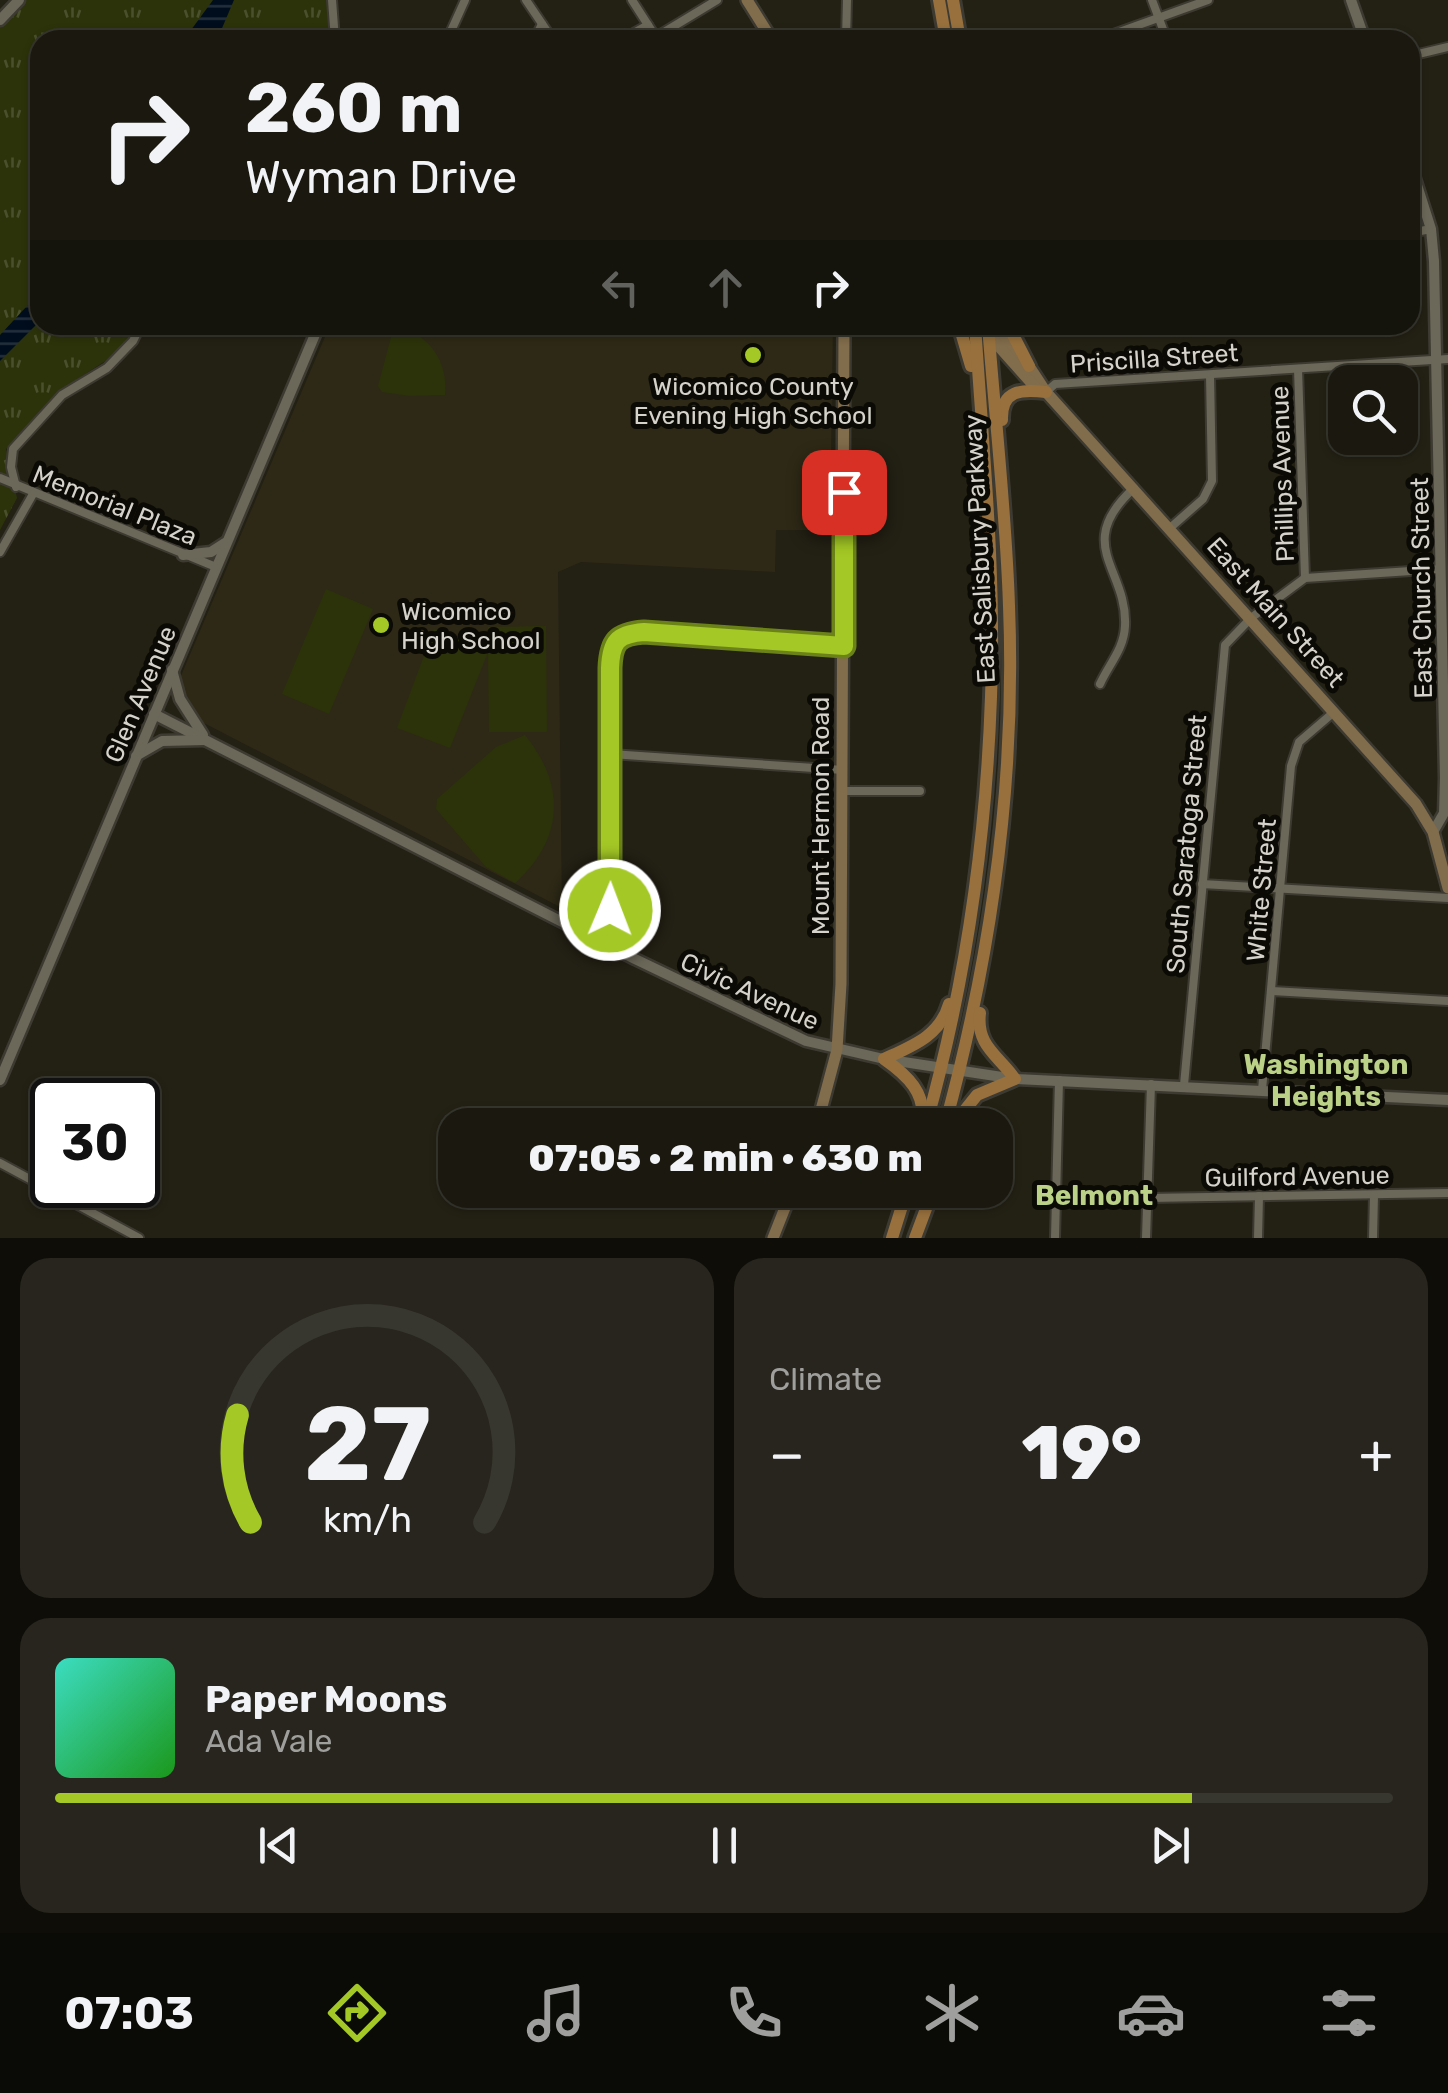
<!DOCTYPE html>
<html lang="en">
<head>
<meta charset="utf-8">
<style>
  body { margin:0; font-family:Rubik,sans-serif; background:#27251d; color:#f1f3f6; height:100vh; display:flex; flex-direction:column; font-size:38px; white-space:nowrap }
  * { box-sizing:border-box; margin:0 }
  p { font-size:32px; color:#9fa09e }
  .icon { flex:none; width:55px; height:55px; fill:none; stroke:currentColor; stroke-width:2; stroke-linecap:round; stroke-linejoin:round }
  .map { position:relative; height:1238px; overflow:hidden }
  .details { display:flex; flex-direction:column; gap:20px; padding:20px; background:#0e0d08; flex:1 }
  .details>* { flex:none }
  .hud { position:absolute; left:30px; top:30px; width:1390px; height:305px; border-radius:30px; box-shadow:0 2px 8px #0004,0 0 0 2px #38372f; background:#1a180f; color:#f1f3f6; overflow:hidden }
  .controls { position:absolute; left:1328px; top:365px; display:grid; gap:20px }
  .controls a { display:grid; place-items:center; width:90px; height:90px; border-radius:20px; background:#1a180f; box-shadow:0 2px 8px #0004,0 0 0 2px #38372f; font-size:50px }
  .speed { position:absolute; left:30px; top:1078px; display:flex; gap:20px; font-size:50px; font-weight:700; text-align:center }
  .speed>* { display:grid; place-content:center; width:130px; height:130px; border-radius:50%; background:#1a180f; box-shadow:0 2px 8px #0004,0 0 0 2px #38372f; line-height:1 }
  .speed .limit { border:5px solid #111; border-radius:15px; background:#fff; color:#111 }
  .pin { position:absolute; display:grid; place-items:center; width:85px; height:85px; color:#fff; margin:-42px; border-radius:20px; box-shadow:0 5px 15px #0006 }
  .me { position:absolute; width:110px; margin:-55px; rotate:1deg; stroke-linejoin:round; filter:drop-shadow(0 0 8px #0008) }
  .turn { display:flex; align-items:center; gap:35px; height:210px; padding:0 50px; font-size:45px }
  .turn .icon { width:130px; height:130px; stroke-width:2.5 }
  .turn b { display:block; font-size:70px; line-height:85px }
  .lanes { display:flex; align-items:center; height:95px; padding:0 50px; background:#0003; justify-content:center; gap:50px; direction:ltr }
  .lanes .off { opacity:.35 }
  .big { font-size:75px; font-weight:800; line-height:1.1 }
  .details .tile { flex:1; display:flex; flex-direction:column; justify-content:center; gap:15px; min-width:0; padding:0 35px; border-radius:30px; background:#27251d }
  .details .dial { align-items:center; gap:0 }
  .dial svg { height:260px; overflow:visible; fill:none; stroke:#38372f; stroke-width:7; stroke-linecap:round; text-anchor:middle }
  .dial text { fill:#f1f3f6; stroke:none }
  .song { display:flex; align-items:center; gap:30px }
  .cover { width:120px; height:120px; border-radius:15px; background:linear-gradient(135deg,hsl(170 70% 55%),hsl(120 70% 35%)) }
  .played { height:10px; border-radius:5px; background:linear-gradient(90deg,#a4c825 85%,#38372f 85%) }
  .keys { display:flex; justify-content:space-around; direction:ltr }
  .heat { display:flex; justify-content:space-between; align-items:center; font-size:55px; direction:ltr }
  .details .tiles { flex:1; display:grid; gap:20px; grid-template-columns:1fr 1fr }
  .tile:last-child { grid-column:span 2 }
  .trip { position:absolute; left:438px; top:1108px; width:575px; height:100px; border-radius:30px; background:#1a180f; box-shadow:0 2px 8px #0004,0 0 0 2px #38372f; font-weight:800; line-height:100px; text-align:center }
  .tabs { display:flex; height:160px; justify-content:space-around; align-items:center; background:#0a0a06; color:#9fa09e }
  .tabs .icon { width:70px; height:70px }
  .tabs .on { color:#a4c825 }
  .tabs b { font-size:45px; color:#f1f3f6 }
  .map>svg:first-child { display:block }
  .built { fill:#2e2916 }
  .park { fill:url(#park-tufts) }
  .garden { fill:#2c330a }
  .water { fill:url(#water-rules) }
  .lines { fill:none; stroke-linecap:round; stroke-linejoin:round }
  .minor-casing { stroke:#3d3a32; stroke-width:12 }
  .tertiary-casing { stroke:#3d3a32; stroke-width:15 }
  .secondary-casing { stroke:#3d3a32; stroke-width:16 }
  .primary-casing { stroke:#3d3a32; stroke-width:18 }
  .minor { stroke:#6b6859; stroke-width:8 }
  .tertiary { stroke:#6b6859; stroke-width:10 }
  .secondary { stroke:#816c4b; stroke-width:11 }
  .primary { stroke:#97703d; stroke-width:12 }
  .route-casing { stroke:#6b8218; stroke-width:25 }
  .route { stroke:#a4c825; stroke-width:18 }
  .poi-dot { fill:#a4c825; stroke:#0b0a05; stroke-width:4 }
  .labels { text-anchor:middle; stroke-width:10; stroke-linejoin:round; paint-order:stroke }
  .street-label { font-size:25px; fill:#d4d2ca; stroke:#0b0a05 }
  .poi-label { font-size:25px; fill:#d4d2ca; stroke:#0b0a05 }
  .neighbourhood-label { font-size:28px; font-weight:bold; fill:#bbd187; stroke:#0b0a05 }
</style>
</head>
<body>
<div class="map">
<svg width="1448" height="1238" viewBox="0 0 1448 1238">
  <defs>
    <pattern id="park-tufts" width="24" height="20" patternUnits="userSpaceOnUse" patternTransform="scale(2.5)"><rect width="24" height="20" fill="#2c330a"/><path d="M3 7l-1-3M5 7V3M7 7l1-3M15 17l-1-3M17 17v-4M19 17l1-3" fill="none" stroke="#4a502c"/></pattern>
    <pattern id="water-rules" width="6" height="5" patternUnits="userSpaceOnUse" patternTransform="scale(2.5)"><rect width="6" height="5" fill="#000d1d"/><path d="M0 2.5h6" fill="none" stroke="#242f3c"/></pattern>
  </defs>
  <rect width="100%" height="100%" fill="#232014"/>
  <path class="built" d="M 330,325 L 833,325 L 830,530 L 776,530 L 775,572 L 581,562 L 558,572 L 562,908 L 202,722 L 186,701 L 180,678 Z"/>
  <path class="park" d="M 24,0 L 328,0 L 329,40 L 40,40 L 40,325 L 137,325 L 119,352 L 62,389 L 6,449 L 17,498 L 0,530 L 0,26 Z"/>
  <g class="garden">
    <path d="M 394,326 C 429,333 448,361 445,395 L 410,396 L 382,392 L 378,386 Z"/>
    <path d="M 326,589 L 373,609 L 329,714 L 282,694 Z"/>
    <path d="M 546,626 L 547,732 L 489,732 L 488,652 L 450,748 L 397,728 L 434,629 L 488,649 L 488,627 Z"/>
    <path d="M 525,735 C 566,785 564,839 515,883 L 486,867 L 436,809 L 437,799 L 496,747 Z"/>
  </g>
  <g class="water">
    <path d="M 213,0 L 234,0 L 217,40 L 189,40 L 191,30 Z"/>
    <path d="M 40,292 L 40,321 L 0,361 L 0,335 Z"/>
  </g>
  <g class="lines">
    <g class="minor-casing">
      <g id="minor">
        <path d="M 332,0 L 335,40"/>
        <path d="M 526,0 L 553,40"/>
        <path d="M 632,0 L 657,39"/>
        <path d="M 1152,0 L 1167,40"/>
        <path d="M 656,37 L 717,0"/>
        <path d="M 447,40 L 465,0"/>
        <path d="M 534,40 L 542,24"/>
        <path d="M 621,40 L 648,25"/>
        <path d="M 846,40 L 847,0"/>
        <path d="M 1097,40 L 1208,0"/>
        <path d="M 1410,56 L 1448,47"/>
        <path d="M 1410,233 L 1431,229"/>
        <path d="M 1298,369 L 1305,578"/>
        <path d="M 1046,392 L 1055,384 L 1448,359"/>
        <path d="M 0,478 L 216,567"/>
        <path d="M 16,487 L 11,467 L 13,449 L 62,395 L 107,368 L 133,341 L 141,325"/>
        <path d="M 1170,528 L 1203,499 L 1212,481 L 1210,375"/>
        <path d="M 0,552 L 33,494"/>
        <path d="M 1100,684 C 1109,664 1124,649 1125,626 C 1128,569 1072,545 1134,488"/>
        <path d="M 611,754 L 843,770"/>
        <path d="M 843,791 L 920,791"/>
        <path d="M 1202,884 L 1448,898"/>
        <path d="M 609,945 L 610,668 C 611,642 617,634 643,632 L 844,646"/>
        <path d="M 1272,991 L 1448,1001"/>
        <path d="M 1184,1085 L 1225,645 L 1251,618 L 1305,578 L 1441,569"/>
        <path d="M 1262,1090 L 1291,766 L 1299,742 L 1334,712"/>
        <path d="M 0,1163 L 139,1238"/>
        <path d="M 1147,1198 L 1448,1193"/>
        <path d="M 1055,1238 L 1059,1080"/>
        <path d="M 1146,1238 L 1151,1084"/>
        <path d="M 1258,1238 L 1259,1196"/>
        <path d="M 1373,1238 L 1374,1195"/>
      </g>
    </g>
    <g class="tertiary-casing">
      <g id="tertiary">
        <path d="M 1351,0 L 1365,40"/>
        <path d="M 0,20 L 19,0"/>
        <path d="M 1410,163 L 1431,229 L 1434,261 L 1445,778 L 1444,813 L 1433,832"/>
        <path d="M 183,555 L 211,552 L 225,543"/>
        <path d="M 172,670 L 180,699 L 203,735"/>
        <path d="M 154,714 L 635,959 L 806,1041 L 884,1059 L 1015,1079 L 1448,1100"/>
        <path d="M 136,756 L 162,741 L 205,740"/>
        <path d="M 0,1080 L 319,325"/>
      </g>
    </g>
    <g class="secondary-casing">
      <g id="secondary">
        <path d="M 747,0 L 772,40"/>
        <path d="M 991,325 L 1029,366 L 1046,392 L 1416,804 L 1433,832 L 1448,888"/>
        <path d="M 986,332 L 1035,387 L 1042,390"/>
        <path d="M 817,1125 L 837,1050 L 841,984 L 844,325"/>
        <path d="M 773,1238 L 792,1190"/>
      </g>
    </g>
    <g class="primary-casing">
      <g id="primary">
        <path d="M 939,0 L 946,40"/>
        <path d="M 953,0 L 960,40"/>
        <path d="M 959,325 L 971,366"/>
        <path d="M 1008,325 L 1029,366"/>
        <path d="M 1002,420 C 1001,390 1021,389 1046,392"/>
        <path d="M 921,1124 C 928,1094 907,1075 884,1059 C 912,1046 940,1036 949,1004"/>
        <path d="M 926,1125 C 965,986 986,841 991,697 C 996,574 983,448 975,325"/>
        <path d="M 945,1125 C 991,957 1016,781 1009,606 C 1006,512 995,418 988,325"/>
        <path d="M 953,1125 L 977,1095 L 1015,1079 C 998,1055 976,1046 980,1013"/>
        <path d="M 892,1238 L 907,1190"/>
        <path d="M 915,1238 L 933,1190"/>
      </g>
    </g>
    <use href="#minor" class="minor"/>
    <use href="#tertiary" class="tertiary"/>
    <use href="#secondary" class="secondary"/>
    <use href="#primary" class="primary"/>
  </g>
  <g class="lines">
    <g class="route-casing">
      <path id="route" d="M 610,910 L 610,668 C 611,642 617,634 644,632 L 844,646 L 844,492"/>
    </g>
    <use href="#route" class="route"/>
  </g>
  <g class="poi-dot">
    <circle cx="753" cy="355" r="10"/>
    <circle cx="381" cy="625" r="10"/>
  </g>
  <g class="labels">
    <g class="street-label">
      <text transform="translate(1154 358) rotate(-4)" y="9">Priscilla Street</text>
      <text transform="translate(1282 474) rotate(-92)" y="9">Phillips Avenue</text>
      <text transform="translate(115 505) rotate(22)" y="9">Memorial Plaza</text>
      <text transform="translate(979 549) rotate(-93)" y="9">East Salisbury Parkway</text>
      <text transform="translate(1421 588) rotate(-91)" y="9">East Church Street</text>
      <text transform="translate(1276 612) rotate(48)" y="9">East Main Street</text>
      <text transform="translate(140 694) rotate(-67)" y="9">Glen Avenue</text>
      <text transform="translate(820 816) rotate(-90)" y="9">Mount Hermon Road</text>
      <text transform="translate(1186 844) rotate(-85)" y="9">South Saratoga Street</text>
      <text transform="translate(1261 890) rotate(-85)" y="9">White Street</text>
      <text transform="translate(750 991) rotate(25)" y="9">Civic Avenue</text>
      <text transform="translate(1297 1176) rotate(-1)" y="9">Guilford Avenue</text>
    </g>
    <g class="poi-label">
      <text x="753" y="395">Wicomico County<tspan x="753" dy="29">Evening High School</tspan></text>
      <text x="401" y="620" text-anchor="start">Wicomico<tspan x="401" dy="29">High School</tspan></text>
    </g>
    <g class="neighbourhood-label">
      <text x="1326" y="1074">Washington<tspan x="1326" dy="32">Heights</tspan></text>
      <text x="1094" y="1205">Belmont</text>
    </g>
  </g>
</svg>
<div class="controls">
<a><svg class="icon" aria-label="search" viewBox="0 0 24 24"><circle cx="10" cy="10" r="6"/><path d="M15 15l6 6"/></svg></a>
</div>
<div class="speed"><div class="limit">30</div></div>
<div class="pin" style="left:844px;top:492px;background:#d93025"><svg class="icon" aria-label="arrive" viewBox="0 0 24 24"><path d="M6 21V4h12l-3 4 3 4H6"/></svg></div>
<svg class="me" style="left:610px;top:910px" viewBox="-20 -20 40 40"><circle r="17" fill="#a4c825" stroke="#fff" stroke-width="3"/><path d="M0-11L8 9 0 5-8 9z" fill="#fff"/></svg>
<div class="trip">07:05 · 2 min · 630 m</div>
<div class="hud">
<div class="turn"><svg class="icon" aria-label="right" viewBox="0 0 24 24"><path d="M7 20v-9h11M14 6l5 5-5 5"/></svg><div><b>260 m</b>Wyman Drive</div></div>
<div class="lanes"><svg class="icon off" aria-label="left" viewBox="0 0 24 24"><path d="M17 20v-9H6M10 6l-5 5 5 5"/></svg><svg class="icon off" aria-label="ahead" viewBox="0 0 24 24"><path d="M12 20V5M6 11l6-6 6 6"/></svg><svg class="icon" aria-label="right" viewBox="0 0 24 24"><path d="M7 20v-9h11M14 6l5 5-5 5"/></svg></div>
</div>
</div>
<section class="details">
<div class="tiles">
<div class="tile dial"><svg viewBox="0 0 100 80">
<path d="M14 69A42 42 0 1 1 86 69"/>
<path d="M14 69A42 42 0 0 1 10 36" stroke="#a4c825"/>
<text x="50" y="56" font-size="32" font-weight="700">27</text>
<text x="50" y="72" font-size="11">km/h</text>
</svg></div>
<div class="tile"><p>Climate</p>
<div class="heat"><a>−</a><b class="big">19°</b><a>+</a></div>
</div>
<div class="tile">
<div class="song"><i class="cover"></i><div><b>Paper Moons</b><p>Ada Vale</p></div></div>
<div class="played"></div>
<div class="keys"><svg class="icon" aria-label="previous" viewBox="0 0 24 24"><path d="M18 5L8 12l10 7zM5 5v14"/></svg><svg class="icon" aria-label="pause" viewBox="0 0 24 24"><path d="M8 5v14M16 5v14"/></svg><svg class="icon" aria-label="next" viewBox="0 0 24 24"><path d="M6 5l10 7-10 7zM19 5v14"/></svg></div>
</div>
</div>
</section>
<nav class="tabs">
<b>07:03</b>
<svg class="icon on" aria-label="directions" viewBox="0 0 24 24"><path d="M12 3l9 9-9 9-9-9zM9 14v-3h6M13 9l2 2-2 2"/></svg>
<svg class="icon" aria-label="music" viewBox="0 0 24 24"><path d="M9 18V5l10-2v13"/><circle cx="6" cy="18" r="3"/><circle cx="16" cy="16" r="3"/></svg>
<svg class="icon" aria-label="phone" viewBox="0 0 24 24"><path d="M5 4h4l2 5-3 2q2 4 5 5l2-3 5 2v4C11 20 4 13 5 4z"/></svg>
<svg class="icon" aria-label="climate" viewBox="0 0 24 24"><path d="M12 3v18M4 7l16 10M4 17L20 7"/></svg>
<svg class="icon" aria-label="car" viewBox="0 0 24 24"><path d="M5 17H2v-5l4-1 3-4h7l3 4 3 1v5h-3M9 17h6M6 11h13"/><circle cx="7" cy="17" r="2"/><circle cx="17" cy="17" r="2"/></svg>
<svg class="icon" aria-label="filters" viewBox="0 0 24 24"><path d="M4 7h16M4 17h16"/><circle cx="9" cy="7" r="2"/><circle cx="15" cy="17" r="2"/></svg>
</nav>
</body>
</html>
